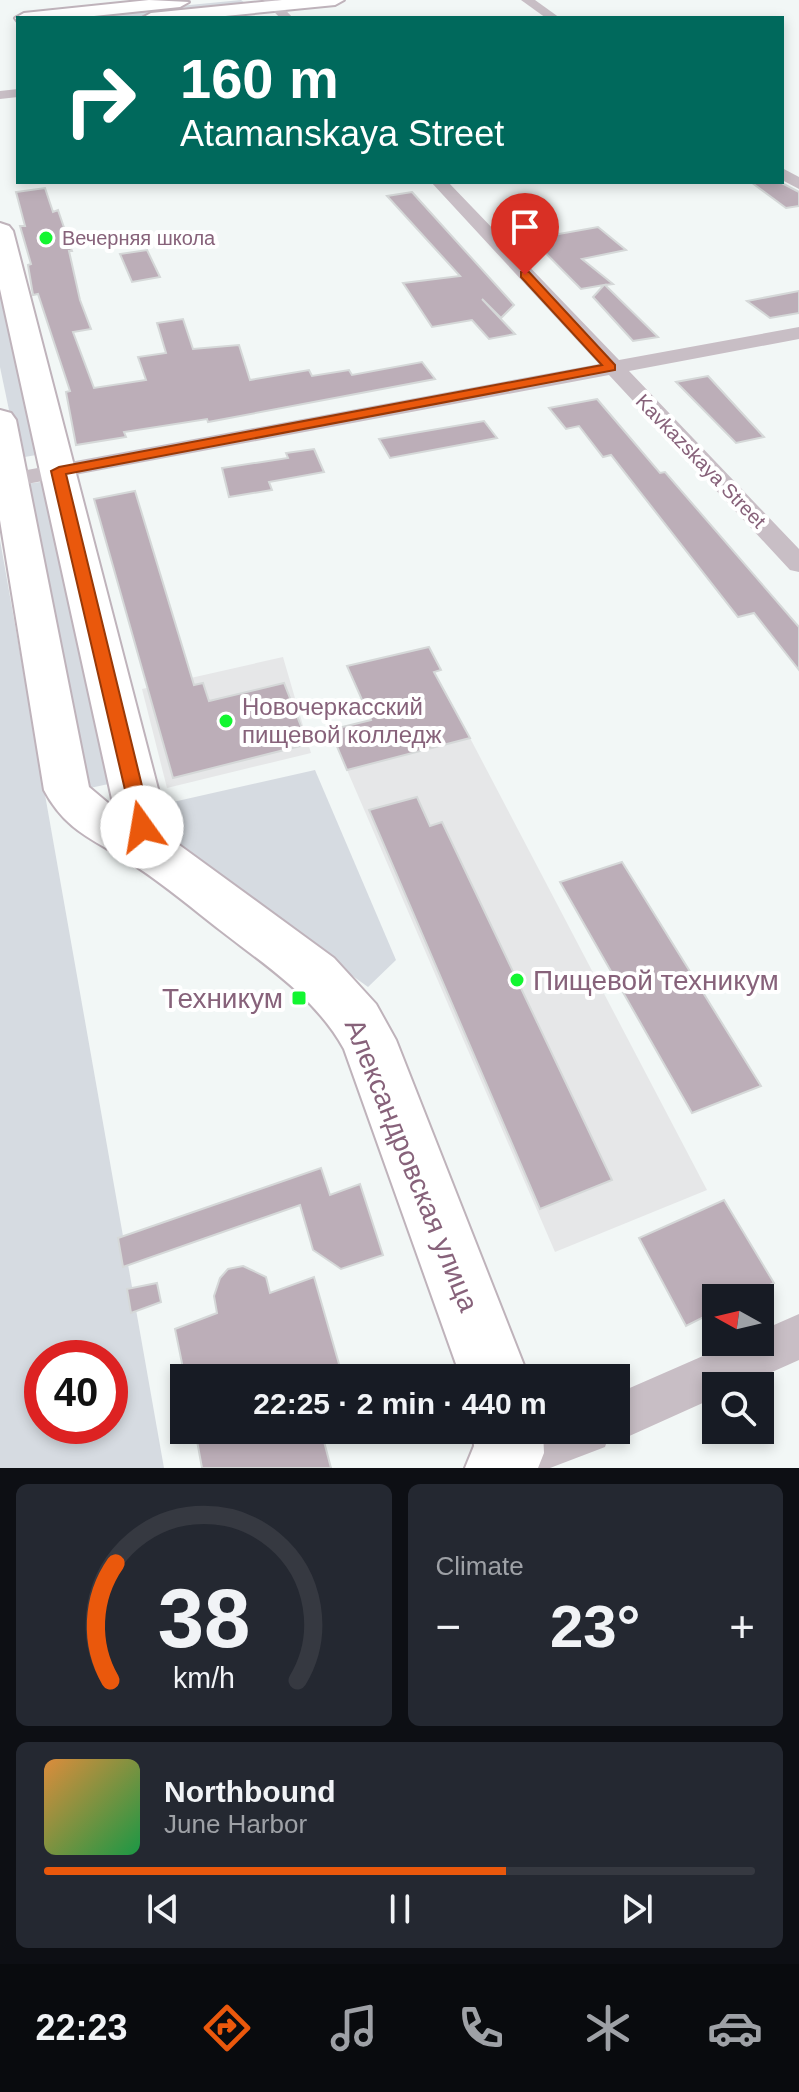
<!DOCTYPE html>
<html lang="en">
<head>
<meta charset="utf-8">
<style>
  body { margin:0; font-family:Arial,sans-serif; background:#242831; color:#f1f3f6; height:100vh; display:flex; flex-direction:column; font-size:30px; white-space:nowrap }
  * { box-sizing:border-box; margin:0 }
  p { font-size:26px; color:#9ea1a6 }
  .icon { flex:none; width:44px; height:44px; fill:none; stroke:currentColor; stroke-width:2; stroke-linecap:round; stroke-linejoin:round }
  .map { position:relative; height:1468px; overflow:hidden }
  .sheet { display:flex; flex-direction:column; gap:16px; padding:16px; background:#0d0f14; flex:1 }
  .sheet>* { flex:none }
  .top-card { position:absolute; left:16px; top:16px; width:768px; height:168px; border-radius:0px; box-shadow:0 4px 12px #0003; background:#00695c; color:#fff; overflow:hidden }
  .needle { width:52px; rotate:278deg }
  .fabs { position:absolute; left:702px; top:1284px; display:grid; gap:16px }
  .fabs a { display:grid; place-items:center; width:72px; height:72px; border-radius:0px; background:#171b24; box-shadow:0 4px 12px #0003; font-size:40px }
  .speed { position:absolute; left:24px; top:1340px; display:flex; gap:16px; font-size:40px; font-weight:700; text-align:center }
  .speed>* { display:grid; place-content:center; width:104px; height:104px; border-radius:50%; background:#171b24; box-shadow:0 4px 12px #0003; line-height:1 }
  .speed .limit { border:12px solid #d22; background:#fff; color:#111 }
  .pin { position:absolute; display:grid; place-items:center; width:68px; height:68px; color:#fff; margin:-82px -34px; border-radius:50% 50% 50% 0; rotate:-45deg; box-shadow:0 0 8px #0007 }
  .pin .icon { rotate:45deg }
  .me { position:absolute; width:88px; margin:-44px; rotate:347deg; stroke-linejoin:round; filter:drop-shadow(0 0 6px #0008) }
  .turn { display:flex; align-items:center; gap:28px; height:168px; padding:0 32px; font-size:36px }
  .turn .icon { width:104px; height:104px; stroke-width:2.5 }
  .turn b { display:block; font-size:56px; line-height:68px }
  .big { font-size:60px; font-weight:800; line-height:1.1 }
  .sheet .widget { flex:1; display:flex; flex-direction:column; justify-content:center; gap:12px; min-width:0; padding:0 28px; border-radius:12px; background:#242831 }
  .sheet .dial { align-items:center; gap:0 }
  .dial svg { height:208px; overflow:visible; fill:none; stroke:#363941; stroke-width:7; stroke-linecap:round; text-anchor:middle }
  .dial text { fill:#f1f3f6; stroke:none }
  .song { display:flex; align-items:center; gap:24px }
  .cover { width:96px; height:96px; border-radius:12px; background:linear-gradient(135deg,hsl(30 70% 55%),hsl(140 70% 35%)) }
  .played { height:8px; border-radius:4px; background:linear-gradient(90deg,#ea580c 65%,#363941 65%) }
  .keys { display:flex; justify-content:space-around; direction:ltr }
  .heat { display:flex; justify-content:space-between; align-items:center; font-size:44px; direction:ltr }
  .sheet .tiles { flex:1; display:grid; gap:16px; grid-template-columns:1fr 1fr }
  .widget:last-child { grid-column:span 2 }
  .trip { position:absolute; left:170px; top:1364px; width:460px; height:80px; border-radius:0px; background:#171b24; box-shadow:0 4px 12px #0003; font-weight:800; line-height:80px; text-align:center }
  .menu { display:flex; height:128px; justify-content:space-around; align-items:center; background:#090b0e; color:#9ea1a6 }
  .menu .icon { width:56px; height:56px }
  .menu .current { color:#ea580c }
  .menu b { font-size:36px; color:#f1f3f6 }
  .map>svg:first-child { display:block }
  .built { fill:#e6e7e8 }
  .green { fill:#d6dbe1; fill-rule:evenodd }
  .building { fill:#bcaeb8; stroke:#d5d8d8; stroke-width:2 }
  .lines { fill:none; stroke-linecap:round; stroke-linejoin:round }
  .secondary-casing { stroke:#bfb3bb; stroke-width:4 }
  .street { fill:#c8bec5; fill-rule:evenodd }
  .secondary { fill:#fff; fill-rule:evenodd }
  .route { fill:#ea580c; stroke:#983908; stroke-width:2 }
  .poi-dot { fill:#13f631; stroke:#fff; stroke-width:3 }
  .labels { text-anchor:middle; stroke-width:8; stroke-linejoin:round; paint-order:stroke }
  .far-poi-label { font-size:20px; fill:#87627a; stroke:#fff; text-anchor:start }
  .far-street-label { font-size:20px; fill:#87627a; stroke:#fff }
  .poi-label { font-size:24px; fill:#87627a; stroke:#fff; text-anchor:start }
  .near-poi-label { font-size:28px; fill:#87627a; stroke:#fff; text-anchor:start }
  .near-street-label { font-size:28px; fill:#87627a; stroke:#fff }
</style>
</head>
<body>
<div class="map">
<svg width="799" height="1468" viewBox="0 0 799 1468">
  <rect width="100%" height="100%" fill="#f2f7f6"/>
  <g class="built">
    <path d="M 283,657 L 311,753 L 167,788 L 142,689 Z"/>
    <path d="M 470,738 L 707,1190 L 555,1252 L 347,770 Z"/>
  </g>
  <g class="green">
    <path d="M 241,0 L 249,6 L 127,18 L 56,18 Z"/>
    <path d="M 0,288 L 42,454 L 19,458 L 0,367 Z"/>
    <path d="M 48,481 L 113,783 L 81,790 L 25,484 Z"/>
    <path d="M 0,540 L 164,1468 L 0,1468 ZM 42,1358 L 110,1358 L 110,1426 L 42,1426 Z"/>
    <path d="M 315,770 L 396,960 L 368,987 L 162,838 L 164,804 Z"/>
  </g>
  <g class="building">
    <path d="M 751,182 L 780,182 L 799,192 L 799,206 L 786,208 Z"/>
    <path d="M 45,188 L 53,212 L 58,210 L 72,251 L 69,251 L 80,300 L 91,329 L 73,332 L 94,388 L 146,380 L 138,357 L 166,353 L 157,323 L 183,319 L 193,349 L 239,345 L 250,380 L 309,370 L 312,376 L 349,370 L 352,375 L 422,362 L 435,379 L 208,422 L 207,419 L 124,432 L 126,437 L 76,445 L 66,392 L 70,391 L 38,294 L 33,295 L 28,265 L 31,264 L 20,226 L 25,226 L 16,192 Z"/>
    <path d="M 412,192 L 514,305 L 501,318 L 482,299 L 515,334 L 489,339 L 472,320 L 432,327 L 403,283 L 460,276 L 387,196 Z"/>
    <path d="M 544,221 L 559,234 L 598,227 L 626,250 L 582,259 L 613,284 L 605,285 L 658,337 L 633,341 L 593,297 L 604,285 L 581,289 L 519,226 Z"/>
    <path d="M 147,250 L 160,277 L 132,282 L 120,254 Z"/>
    <path d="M 799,291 L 799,313 L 770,318 L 747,301 Z"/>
    <path d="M 708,376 L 764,437 L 736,443 L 676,382 Z"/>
    <path d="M 597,399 L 660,473 L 665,472 L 799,627 L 799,670 L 754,613 L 738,617 L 611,455 L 603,457 L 579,426 L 566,429 L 549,408 Z"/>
    <path d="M 484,421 L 497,438 L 390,458 L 379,439 Z"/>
    <path d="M 314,449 L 324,472 L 269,482 L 272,490 L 229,497 L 222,468 L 288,458 L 286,453 Z"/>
    <path d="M 135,491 L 194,685 L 203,683 L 209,701 L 284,683 L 308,744 L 173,778 L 94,499 Z"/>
    <path d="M 429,647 L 441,670 L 434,672 L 470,738 L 347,770 L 330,730 L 371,720 L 347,666 Z"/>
    <path d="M 417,797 L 430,826 L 442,822 L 612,1180 L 540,1209 L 369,810 Z"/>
    <path d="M 622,862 L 761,1086 L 692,1113 L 560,882 Z"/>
    <path d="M 321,1168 L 330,1195 L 360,1184 L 383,1255 L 341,1269 L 313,1250 L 300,1205 L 123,1267 L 118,1238 Z"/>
    <path d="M 724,1200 L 774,1283 L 744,1298 L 716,1298 L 716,1311 L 686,1326 L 639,1238 Z"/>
    <path d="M 243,1266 L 266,1277 L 270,1293 L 314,1277 L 343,1378 L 185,1378 L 175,1329 L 217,1313 L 214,1296 L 220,1278 L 228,1269 Z"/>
    <path d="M 157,1283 L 161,1302 L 131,1313 L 127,1289 Z"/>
    <path d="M 195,1430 L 321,1430 L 331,1468 L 202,1468 Z"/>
  </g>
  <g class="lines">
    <g class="secondary-casing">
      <g id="secondary">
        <path d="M 149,0 L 189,2 L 180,7 L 75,18 L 18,18 L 18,22 L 15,18 L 24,13 Z"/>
        <path d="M 282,0 L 344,0 L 335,5 L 205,18 L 142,18 L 151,13 Z"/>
        <path d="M 0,223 L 9,226 L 13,231 L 171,839 L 334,958 L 376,1004 L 396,1040 L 529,1378 L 461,1378 L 344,1049 C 316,998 265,965 220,930 C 193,909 166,886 137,867 C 98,840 68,835 44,790 L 0,520 L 0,410 L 11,413 L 16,420 L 89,787 L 114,808 L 0,289 Z"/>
        <path d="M 473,1430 L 543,1430 L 544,1453 L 538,1468 L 465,1468 L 474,1446 Z"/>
      </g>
    </g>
    <g class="street">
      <path d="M 263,0 L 276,0 L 293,18 L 280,18 Z"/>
      <path d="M 521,0 L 535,0 L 560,18 L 546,18 Z"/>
      <path d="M 18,89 L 18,97 L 0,99 L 0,91 Z"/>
      <path d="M 782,168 L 799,177 L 799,189 L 782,180 Z"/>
      <path d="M 431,182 L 448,182 L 619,360 L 799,327 L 799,339 L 629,371 L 799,549 L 799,572 L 790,570 L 609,375 L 0,489 L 0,475 L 599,364 Z"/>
      <path d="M 799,1314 L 799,1360 L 741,1386 L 716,1386 L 716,1397 L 616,1442 L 608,1438 L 605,1447 L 550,1468 L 491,1468 L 485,1453 L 492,1436 L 507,1430 L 616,1430 L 616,1394 L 735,1342 L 760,1342 L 760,1331 Z"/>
    </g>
    <use href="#secondary" class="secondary"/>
  </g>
  <path class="route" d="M 521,272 L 529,272 L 615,365 L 615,370 L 66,474 L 152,827 L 149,833 L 135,833 L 51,471 L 59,467 L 602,365 L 521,277 Z"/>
  <g class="poi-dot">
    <circle cx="46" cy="238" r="8"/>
    <circle cx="226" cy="721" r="8"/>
    <circle cx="517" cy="980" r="8"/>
    <rect x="291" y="990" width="16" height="16" rx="4"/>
  </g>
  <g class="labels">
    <g class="far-poi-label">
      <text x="62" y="245">Вечерняя школа</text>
    </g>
    <g class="far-street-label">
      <text transform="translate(701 461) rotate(46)" y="7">Kavkazskaya Street</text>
    </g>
    <g class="poi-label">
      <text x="242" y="715">Новочеркасский<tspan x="242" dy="28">пищевой колледж</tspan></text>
    </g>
    <g class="near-poi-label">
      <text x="533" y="990">Пищевой техникум</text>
      <text x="283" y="1008" text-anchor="end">Техникум</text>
    </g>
    <g class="near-street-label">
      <text transform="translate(412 1165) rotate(68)" y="10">Александровская улица</text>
    </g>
  </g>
</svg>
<div class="fabs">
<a><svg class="needle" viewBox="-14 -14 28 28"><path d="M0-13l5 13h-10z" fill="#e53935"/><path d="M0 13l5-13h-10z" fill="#9ea1a6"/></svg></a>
<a><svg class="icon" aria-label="search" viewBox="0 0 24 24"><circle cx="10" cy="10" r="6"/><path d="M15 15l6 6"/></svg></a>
</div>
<div class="speed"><div class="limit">40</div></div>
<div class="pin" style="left:525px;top:275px;background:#d93025"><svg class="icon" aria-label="arrive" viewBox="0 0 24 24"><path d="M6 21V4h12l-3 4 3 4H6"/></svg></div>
<svg class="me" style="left:142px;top:827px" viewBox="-20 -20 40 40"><circle r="19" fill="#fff"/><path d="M0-13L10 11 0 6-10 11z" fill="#ea580c"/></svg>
<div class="trip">22:25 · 2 min · 440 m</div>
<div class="top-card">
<div class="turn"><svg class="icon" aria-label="right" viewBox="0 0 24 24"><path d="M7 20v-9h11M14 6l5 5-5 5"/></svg><div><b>160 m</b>Atamanskaya Street</div></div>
</div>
</div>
<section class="sheet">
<div class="tiles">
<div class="widget dial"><svg viewBox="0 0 100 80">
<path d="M14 69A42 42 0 1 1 86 69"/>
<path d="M14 69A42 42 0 0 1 16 24" stroke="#ea580c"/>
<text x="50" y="56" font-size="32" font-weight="700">38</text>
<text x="50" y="72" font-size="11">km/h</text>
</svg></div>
<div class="widget"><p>Climate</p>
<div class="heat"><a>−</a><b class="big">23°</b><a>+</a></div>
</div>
<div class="widget">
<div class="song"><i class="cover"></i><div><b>Northbound</b><p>June Harbor</p></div></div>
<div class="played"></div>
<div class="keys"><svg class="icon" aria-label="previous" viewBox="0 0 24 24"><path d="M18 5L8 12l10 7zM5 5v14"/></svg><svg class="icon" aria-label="pause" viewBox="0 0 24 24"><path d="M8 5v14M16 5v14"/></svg><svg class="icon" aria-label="next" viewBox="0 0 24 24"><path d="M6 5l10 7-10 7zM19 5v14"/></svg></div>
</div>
</div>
</section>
<nav class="menu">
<b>22:23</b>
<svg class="icon current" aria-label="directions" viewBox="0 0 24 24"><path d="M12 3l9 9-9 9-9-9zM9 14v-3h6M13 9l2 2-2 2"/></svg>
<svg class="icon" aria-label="music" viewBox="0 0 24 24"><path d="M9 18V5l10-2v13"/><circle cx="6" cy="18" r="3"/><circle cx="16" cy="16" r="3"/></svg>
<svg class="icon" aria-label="phone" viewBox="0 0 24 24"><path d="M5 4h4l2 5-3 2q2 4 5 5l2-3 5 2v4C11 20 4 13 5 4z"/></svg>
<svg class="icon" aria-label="climate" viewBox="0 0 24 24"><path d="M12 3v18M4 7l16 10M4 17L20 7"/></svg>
<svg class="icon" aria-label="car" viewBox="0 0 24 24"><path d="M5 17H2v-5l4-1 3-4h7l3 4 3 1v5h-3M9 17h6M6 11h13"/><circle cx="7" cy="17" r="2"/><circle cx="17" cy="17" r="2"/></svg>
</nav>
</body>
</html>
